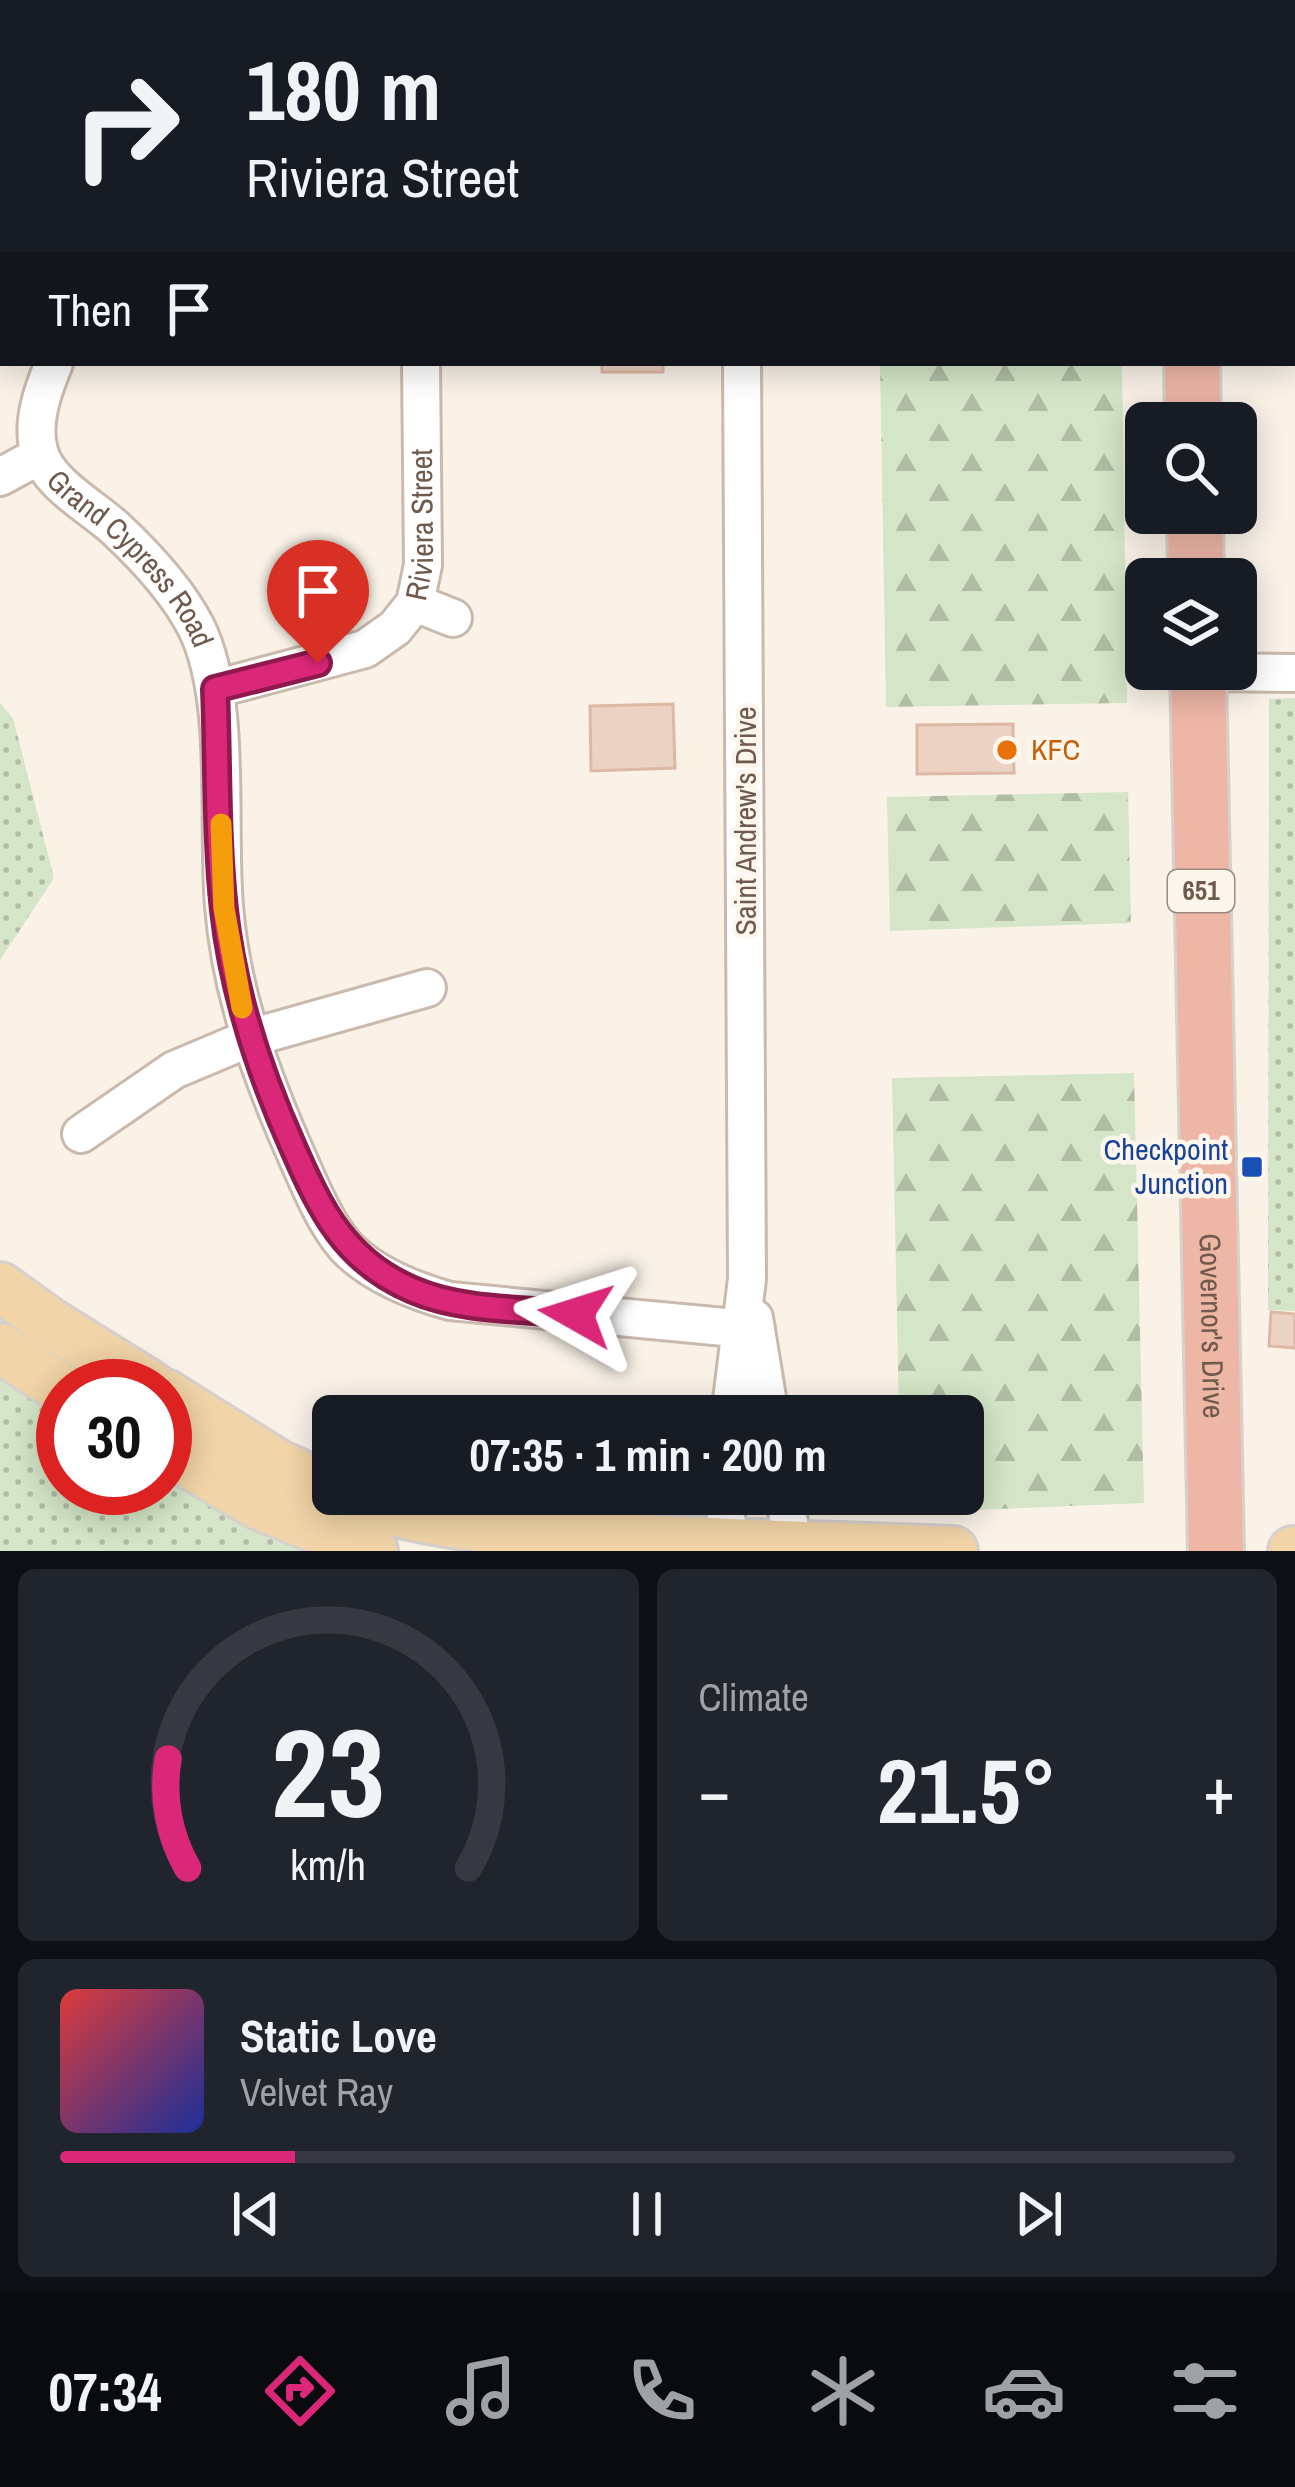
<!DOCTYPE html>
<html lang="en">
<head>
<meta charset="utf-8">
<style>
  body { margin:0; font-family:"Archivo Narrow",sans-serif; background:#20242c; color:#f1f3f6; height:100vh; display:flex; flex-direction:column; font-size:45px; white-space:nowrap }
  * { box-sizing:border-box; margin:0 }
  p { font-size:39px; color:#9ea1a6 }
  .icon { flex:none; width:66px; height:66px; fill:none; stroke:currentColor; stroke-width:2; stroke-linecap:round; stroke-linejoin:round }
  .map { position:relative; height:1551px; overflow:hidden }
  .side { display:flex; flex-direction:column; gap:18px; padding:18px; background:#0d0f14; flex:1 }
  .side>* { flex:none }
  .banner { position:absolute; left:0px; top:0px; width:1296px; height:366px; box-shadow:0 6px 30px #0003; background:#171b24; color:#f1f3f6; overflow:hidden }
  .controls { position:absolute; left:1125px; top:402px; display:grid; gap:24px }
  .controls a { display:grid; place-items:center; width:132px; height:132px; border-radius:18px; background:#171b24; box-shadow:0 6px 30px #0003; font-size:60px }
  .speed { position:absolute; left:36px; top:1359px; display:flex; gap:24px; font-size:60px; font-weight:700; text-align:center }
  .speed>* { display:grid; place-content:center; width:156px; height:156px; border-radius:50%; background:#171b24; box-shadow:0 6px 30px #0003; line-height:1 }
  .speed .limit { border:18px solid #d22; background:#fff; color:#111 }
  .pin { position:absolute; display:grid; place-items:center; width:102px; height:102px; color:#fff; margin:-123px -51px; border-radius:50% 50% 50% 0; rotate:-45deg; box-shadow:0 0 12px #0007 }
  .pin .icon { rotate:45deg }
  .me { position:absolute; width:132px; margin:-66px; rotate:276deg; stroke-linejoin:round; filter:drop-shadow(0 0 9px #0008) }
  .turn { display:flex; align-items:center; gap:42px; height:252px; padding:0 48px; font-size:54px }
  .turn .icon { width:156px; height:156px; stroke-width:2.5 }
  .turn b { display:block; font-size:84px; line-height:102px }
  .then { display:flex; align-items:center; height:114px; padding:0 48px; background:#0003; gap:24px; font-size:45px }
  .big { font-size:90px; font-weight:800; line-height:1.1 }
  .side .widget { flex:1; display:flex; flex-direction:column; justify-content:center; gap:18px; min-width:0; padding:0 42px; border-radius:18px; background:#20242c }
  .side .dial { align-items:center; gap:0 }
  .dial svg { height:312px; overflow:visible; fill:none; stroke:#363941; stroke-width:7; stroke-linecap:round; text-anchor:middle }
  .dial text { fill:#f1f3f6; stroke:none }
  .song { display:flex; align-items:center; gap:36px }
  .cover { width:144px; height:144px; border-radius:18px; background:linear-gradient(135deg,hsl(0 70% 55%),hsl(230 70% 35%)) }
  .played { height:12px; border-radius:6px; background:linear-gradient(90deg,#db2777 20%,#363941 20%) }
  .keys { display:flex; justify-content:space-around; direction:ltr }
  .heat { display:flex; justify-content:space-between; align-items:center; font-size:66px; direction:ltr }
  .side .tiles { flex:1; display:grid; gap:18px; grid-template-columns:1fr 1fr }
  .widget:last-child { grid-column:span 2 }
  .trip { position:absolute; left:312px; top:1395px; width:672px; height:120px; border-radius:18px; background:#171b24; box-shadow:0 6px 30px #0003; font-weight:800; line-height:120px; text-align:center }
  .tab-bar { display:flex; height:192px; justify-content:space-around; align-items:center; background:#090b0e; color:#9ea1a6 }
  .tab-bar .icon { width:84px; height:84px }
  .tab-bar .current { color:#db2777 }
  .tab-bar b { font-size:54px; color:#f1f3f6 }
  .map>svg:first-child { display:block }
  .grass { fill:url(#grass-dots) }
  .forest { fill:url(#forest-firs) }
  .building { fill:#ecd2c2; stroke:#ddb8a4; stroke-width:3 }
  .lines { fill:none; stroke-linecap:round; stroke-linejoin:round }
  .minor-casing { stroke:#cabaae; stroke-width:42 }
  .major-casing { stroke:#d7d1cd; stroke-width:54 }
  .highway-casing { stroke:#d7d1cd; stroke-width:60 }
  .minor { stroke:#fff; stroke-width:36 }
  .major { stroke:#f1d4a7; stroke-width:48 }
  .highway { stroke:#edb6a5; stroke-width:54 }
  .route-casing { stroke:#8e194d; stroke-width:30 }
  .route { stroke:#db2777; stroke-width:21 }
  .slow { stroke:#f59e0b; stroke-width:21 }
  .food-dot { fill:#e8710a; stroke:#fdf6ed; stroke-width:4.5 }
  .transit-dot { fill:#1a4fb4; stroke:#fdf6ed; stroke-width:4.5 }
  .labels { text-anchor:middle; stroke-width:9; stroke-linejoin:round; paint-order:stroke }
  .shield { fill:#fdf6ed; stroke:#9a897e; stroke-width:3 }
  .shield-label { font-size:27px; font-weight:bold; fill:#705a4e }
  .street-label { font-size:30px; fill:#705a4e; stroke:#fdf6ed }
  .food-label { font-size:30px; fill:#c56008; stroke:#fdf6ed; text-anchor:start }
  .transit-label { font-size:30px; fill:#164399; stroke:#fdf6ed; text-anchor:end }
</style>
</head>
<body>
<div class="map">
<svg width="1295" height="1551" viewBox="0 0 1295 1551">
  <defs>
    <pattern id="grass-dots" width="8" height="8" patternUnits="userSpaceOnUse" patternTransform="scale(3)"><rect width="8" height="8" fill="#d4e6c7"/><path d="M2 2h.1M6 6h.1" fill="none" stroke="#b0bda4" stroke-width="1.8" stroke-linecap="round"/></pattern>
    <pattern id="forest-firs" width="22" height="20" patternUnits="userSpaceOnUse" patternTransform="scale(3)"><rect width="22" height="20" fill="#d4e6c7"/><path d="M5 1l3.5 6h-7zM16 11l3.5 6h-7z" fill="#b0bda4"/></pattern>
  </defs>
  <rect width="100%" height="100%" fill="#faf2e7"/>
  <g class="grass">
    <path d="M 1295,698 L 1295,1311 L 1268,1310 L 1269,699 Z"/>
    <path d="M 0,703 L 13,718 L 54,878 L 0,960 Z"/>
    <path d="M 0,1361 L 63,1398 L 63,1488 L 165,1488 L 165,1459 L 321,1551 L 0,1551 Z"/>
  </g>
  <g class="forest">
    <path d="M 880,363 L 1122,363 L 1127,703 L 886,707 Z"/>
    <path d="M 1128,792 L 1131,923 L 890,931 L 887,797 Z"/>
    <path d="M 1134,1073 L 1144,1503 L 900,1513 L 900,1494 L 963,1494 L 963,1416 L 899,1416 L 892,1078 Z"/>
  </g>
  <g class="building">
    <rect x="602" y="363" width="61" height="9"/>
    <path d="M 673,704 L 675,768 L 591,771 L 590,706 Z"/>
    <path d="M 1013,724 L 1014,773 L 917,774 L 917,725 Z"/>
    <path d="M 1271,1312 L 1295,1314 L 1295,1348 L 1269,1346 Z"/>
  </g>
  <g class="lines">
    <g class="minor-casing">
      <g id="minor">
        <path d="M 110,0 L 112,3"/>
        <path d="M 415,0 L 415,3"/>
        <path d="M 731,0 L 731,3"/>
        <path id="s1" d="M 54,363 C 43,390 31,422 39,451 C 47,483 92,507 115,528 C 145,556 177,590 196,627 C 232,699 217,824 224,906 C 231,995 262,1078 298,1159 C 311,1188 325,1223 346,1247 C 373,1275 414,1291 450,1301 L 756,1330"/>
        <path d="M 0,477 L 39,456"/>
        <path d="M 415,603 L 453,618"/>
        <path d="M 1198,672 L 1295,673"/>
        <path id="s2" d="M 215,689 L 365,649 L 395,628 L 415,603 L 423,565 L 421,363"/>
        <path d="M 81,1134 L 174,1070 L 250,1038 L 427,988"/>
        <path d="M 754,1318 L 770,1416"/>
        <path d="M 730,1416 L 747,1279 L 742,363"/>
        <path d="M 725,1494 L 728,1551"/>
        <path d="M 784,1494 L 794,1551"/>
      </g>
    </g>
    <g class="major-casing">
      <g id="major">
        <path d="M 0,1287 L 50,1323 L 151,1386"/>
        <path d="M 0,1348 L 63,1389"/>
        <path d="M 165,1394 L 277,1464 L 333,1490"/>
        <path d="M 165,1449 L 257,1504 L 373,1551"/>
        <path d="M 340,1494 C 431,1529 525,1532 621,1538 C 732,1544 843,1547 953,1551"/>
        <path d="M 1293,1551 L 1295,1551"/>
      </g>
    </g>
    <g class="highway-casing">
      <g id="highway">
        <path d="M 1185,0 L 1185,3"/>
        <path d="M 1192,363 L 1193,423"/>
        <path d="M 1195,513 L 1196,579"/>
        <path id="s3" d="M 1198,669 L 1216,1551"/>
      </g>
    </g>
    <use href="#minor" class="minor"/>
    <use href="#major" class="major"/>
    <use href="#highway" class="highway"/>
  </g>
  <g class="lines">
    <g class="route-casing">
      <path id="route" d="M 318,663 L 215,689 C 218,762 216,837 224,910 C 233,993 259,1071 293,1147 C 321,1211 345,1261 413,1290 C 461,1311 524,1309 576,1314"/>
    </g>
    <use href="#route" class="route"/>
    <path class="slow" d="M 221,824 L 224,908 L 242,1008"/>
  </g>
  <circle class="food-dot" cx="1007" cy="750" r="12"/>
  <rect class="transit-dot" x="1240" y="1155" width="24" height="24" rx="6"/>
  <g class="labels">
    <rect class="shield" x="1168" y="870" width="66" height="42" rx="9"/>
    <g class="shield-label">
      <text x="1201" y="900">651</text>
    </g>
    <g class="street-label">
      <text dy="10" stroke="none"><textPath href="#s2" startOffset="303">Riviera Street</textPath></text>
      <text dy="10" stroke="none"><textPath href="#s1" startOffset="234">Grand Cypress Road</textPath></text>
      <text transform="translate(746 821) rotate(-90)" y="10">Saint Andrew's Drive</text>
      <text dy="10" stroke="none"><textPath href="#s3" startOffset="657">Governor's Drive</textPath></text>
    </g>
    <g class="food-label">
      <text x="1031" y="760">KFC</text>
    </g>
    <g class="transit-label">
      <text x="1228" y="1160">Checkpoint<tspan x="1228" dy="34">Junction</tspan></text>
    </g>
  </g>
</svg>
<div class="controls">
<a><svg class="icon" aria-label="search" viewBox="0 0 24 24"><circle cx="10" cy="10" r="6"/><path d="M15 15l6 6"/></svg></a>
<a><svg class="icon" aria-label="layers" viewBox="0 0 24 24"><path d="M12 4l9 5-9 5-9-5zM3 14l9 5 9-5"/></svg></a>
</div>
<div class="speed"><div class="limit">30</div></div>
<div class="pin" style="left:318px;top:663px;background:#d93025"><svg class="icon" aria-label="arrive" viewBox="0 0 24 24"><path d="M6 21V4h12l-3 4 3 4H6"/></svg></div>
<svg class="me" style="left:576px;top:1314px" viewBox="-20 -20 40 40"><path d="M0-17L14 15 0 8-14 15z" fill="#db2777" stroke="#fff" stroke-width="4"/></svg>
<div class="trip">07:35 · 1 min · 200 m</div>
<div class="banner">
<div class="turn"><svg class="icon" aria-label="right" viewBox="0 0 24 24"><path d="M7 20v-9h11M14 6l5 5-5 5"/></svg><div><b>180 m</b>Riviera Street</div></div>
<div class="then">Then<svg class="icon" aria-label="arrive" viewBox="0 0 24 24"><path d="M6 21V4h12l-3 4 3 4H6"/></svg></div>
</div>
</div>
<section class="side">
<div class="tiles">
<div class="widget dial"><svg viewBox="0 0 100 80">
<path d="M14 69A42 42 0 1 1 86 69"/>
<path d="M14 69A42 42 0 0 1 9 41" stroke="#db2777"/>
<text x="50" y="56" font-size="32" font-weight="700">23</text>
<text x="50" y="72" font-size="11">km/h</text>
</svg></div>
<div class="widget"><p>Climate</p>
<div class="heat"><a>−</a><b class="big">21.5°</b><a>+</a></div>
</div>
<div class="widget">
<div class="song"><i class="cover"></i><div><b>Static Love</b><p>Velvet Ray</p></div></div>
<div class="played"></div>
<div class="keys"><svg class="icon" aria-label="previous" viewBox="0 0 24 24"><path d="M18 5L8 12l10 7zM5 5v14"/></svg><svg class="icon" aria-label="pause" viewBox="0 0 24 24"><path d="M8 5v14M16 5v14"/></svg><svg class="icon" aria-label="next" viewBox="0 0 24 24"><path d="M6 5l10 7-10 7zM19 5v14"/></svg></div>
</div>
</div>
</section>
<nav class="tab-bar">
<b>07:34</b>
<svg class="icon current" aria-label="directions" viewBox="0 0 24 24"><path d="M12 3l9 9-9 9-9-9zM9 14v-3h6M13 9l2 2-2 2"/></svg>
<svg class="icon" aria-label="music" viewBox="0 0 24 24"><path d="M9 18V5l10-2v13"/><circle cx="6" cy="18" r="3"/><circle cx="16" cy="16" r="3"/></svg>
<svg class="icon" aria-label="phone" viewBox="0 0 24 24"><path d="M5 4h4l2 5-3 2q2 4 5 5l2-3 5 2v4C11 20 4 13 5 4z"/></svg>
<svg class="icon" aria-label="climate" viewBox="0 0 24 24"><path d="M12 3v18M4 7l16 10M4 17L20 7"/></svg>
<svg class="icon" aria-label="car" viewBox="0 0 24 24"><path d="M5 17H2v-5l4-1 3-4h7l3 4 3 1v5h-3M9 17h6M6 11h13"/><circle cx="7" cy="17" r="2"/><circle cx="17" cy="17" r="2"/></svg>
<svg class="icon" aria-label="filters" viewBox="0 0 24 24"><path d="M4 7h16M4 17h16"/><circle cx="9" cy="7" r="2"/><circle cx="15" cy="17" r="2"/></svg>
</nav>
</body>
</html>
